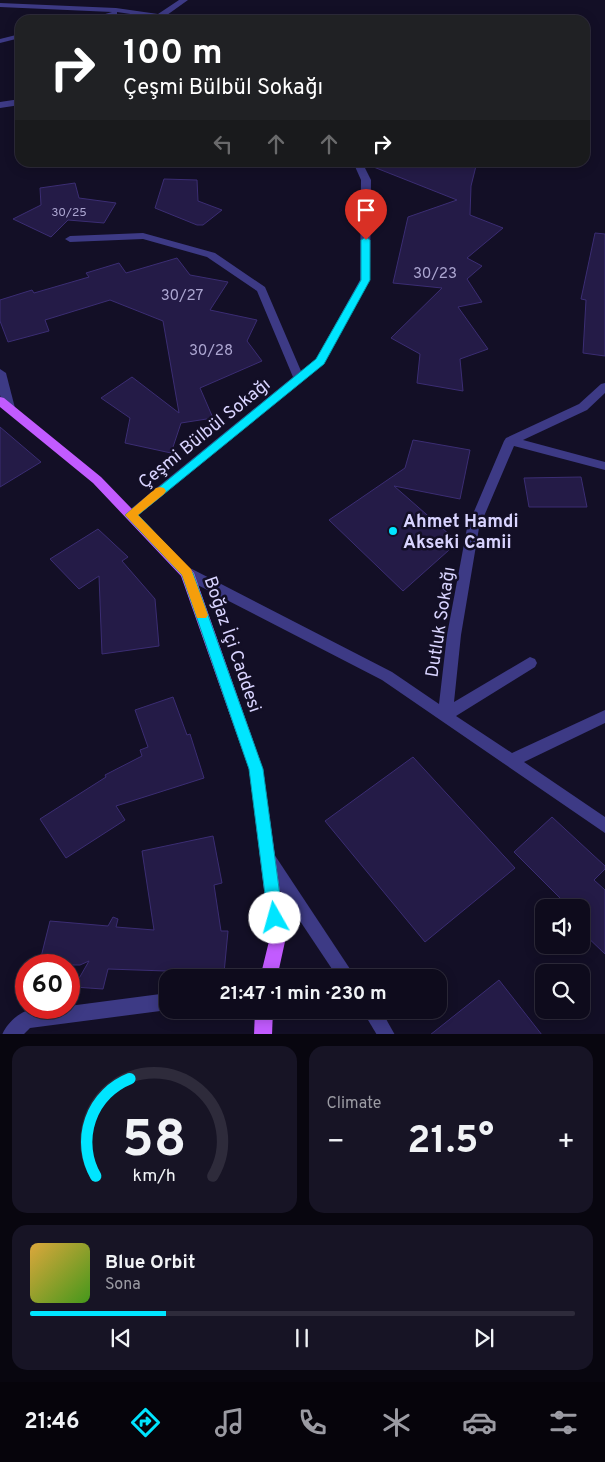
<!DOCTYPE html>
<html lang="en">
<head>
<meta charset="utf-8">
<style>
  body { margin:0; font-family:Overpass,sans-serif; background:#171425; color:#f1f3f6; height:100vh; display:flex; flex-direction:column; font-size:19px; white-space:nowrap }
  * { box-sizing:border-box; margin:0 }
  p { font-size:16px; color:#9b9ba3 }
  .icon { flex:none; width:28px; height:28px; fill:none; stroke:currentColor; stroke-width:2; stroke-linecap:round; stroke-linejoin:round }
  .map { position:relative; height:1034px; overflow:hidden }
  .panel { display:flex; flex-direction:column; gap:12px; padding:12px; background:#08060f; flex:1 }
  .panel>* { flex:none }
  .hud { position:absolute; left:15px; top:15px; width:575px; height:152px; border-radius:15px; box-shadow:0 2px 12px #0003,0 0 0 1px #2e2b3b; background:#202124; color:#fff; overflow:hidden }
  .tools { position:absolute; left:535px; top:899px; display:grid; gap:10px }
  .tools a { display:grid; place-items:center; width:55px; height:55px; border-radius:10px; background:#0e0b1c; box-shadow:0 2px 12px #0003,0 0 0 1px #2e2b3b; font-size:25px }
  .speed { position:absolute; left:15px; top:954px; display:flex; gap:10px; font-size:25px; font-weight:700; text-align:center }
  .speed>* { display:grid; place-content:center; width:65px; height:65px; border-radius:50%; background:#0e0b1c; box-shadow:0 2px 12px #0003,0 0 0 1px #2e2b3b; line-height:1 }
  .speed .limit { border:8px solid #d22; background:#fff; color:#111 }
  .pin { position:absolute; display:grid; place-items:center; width:42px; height:42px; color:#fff; margin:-51px -21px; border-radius:50% 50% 50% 0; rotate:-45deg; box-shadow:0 0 5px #0007 }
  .pin .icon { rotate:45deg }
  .me { position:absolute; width:55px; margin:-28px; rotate:353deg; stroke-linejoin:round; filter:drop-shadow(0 0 4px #0008) }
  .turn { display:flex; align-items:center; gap:18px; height:105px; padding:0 25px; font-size:22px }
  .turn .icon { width:65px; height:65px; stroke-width:2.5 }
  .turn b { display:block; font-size:35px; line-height:42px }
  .lanes { display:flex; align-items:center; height:48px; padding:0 25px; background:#0003; justify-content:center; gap:25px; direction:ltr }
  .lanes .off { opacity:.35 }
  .big { font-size:38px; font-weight:700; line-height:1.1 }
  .panel .tile { flex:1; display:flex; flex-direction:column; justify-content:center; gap:8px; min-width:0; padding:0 18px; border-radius:15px; background:#171425 }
  .panel .dial { align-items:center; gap:0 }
  .dial svg { height:130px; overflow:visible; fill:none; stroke:#2e2b3b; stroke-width:7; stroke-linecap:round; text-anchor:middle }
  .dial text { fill:#f1f3f6; stroke:none }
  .song { display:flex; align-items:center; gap:15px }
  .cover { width:60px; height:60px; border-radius:8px; background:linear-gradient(135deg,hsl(40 70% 55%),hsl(100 70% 35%)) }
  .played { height:5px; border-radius:2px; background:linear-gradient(90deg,#00e5ff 25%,#2e2b3b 25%) }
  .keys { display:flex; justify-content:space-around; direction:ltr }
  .heat { display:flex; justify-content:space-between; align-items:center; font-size:28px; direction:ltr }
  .panel .tiles { flex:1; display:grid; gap:12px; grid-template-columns:1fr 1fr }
  .tile:last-child { grid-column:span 2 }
  .trip { position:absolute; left:159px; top:969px; width:288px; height:50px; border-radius:15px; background:#0e0b1c; box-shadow:0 2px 12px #0003,0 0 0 1px #2e2b3b; font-weight:700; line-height:50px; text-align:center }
  .tab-bar { display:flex; height:80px; justify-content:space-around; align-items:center; background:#06040b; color:#9b9ba3 }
  .tab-bar .icon { width:35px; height:35px }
  .tab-bar .selected { color:#00e5ff }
  .tab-bar b { font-size:22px; color:#f1f3f6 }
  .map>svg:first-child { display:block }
  .building { fill:#241b47; stroke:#3b2d73 }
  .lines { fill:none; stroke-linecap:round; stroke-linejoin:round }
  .minor { fill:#3d3a85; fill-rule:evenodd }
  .major { fill:#c25bff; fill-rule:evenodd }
  .route { fill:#00e5ff; stroke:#0095a6 }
  .slow { fill:#f59e0b }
  .poi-dot { fill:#00e5ff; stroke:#130f26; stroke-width:2 }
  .labels { text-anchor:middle; stroke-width:5; stroke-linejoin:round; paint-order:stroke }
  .far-number-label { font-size:12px; fill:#aca6d1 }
  .number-label { font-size:15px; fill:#aca6d1 }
  .street-label { font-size:18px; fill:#d9d4ff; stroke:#130f26 }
  .poi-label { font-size:18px; font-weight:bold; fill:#d9d4ff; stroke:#130f26; text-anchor:start }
</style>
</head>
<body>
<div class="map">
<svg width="605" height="1035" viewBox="0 0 605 1035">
  <rect width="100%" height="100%" fill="#130f26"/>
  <g class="building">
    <path d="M 366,162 L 477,162 L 471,186 L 470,215 L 503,228 L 467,258 L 482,266 L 467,279 L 482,302 L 458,307 L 488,349 L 460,359 L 463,391 L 417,383 L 420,354 L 391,338 L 442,288 L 393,283 L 408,217 L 457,200 L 366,164 Z"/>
    <path d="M 164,179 L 197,180 L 198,201 L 222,210 L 203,225 L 197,225 L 155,208 Z"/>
    <path d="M 75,183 L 79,198 L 116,203 L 104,223 L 68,220 L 51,237 L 13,219 L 41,205 L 40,188 Z"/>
    <path d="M 595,233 L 605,234 L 605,356 L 583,353 L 586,300 L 581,299 Z"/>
    <path d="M 177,258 L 190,275 L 228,282 L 210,310 L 257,320 L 247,341 L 262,361 L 200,388 L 213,418 L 181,423 L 171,453 L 125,443 L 130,418 L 101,398 L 132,377 L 179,413 L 163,321 L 110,300 L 45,320 L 49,331 L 8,342 L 0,321 L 0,300 L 32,290 L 34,293 L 89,277 L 86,273 L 119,263 L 126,273 Z"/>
    <path d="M 0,427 L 41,462 L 0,487 Z"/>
    <path d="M 413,440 L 470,450 L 460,499 L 394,486 L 458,542 L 403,591 L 329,520 L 405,468 Z"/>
    <path d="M 581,477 L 587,507 L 529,507 L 524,478 Z"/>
    <path d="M 98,529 L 128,557 L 122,561 L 155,599 L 159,646 L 102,654 L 99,576 L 79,589 L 50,559 Z"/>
    <path d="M 173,697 L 187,735 L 190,734 L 204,778 L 116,806 L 125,820 L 66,858 L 40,819 L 106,777 L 105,775 L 142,756 L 140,750 L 148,747 L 135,710 Z"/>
    <path d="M 413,757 L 515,868 L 425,942 L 325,821 Z"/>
    <path d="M 552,817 L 605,866 L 605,869 L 594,880 L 605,890 L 605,954 L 581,931 L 581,908 L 570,908 L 514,852 Z"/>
    <path d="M 213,836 L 222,883 L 214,885 L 221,931 L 228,931 L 224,973 L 108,969 L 103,989 L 74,987 L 89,961 L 80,965 L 39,965 L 50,921 L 108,926 L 113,917 L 118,919 L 116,927 L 154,930 L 142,851 Z"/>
    <path d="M 499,980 L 542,1035 L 430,1035 Z"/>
  </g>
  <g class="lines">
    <g class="minor">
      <path d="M 179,0 L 188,0 L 167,15 L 192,20 L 171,20 L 117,12 L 117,16 L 99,20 L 85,20 L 112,12 L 0,7 L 0,3 L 116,8 L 158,14 Z"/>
      <path d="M 20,34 L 20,38 L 0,43 L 0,39 Z"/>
      <path d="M 20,99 L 20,105 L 0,108 L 0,102 Z"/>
      <path d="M 353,162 L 362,162 L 371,180 L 370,280 L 324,364 L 135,518 L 127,518 L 125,515 L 127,512 L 293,377 L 257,291 L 207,257 L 143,239 L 70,242 L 65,239 L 70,236 L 143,233 L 215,253 L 265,287 L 301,371 L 316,359 L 360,280 L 361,180 Z"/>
      <path d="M 0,369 L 6,373 L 15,408 L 9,412 L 3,408 L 0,395 Z"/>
      <path d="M 605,383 L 605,393 L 587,410 L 523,440 L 605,462 L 605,470 L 514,446 L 479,528 L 461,635 L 454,702 L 530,657 L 535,659 L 537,663 L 535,667 L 456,716 L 512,753 L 605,710 L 605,723 L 524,762 L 605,817 L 605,833 L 382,680 L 182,577 L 180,573 L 182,569 L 187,568 L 192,569 L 392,672 L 439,704 L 447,635 L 467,528 L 504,441 L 506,438 L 579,404 L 601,384 Z"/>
      <path d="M 268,851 L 274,854 L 356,978 L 338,978 L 262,864 L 260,859 L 262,854 Z"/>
      <path d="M 168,993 L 168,1010 L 30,1028 L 23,1035 L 2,1035 C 6,1025 16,1015 26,1011 L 69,1008 L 69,1006 Z"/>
      <path d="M 362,1010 L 381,1010 L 395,1035 L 377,1035 Z"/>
    </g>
    <g class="major">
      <path d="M 0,397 L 4,398 L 101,477 L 194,573 L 263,769 L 286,937 L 277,978 L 260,978 L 270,937 L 249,769 L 181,576 L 93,483 L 0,407 Z"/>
      <path d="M 255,1010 L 273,1010 L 272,1035 L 254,1035 Z"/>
    </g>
  </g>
  <path class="route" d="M 366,237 L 370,240 L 370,280 L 324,364 L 138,515 L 193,573 L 263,769 L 283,918 L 280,923 L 275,925 L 270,923 L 268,918 L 249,769 L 182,575 L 125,515 L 316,359 L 361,280 L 361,240 Z"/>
  <path class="slow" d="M 160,487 L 164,488 L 166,491 L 164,494 L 138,515 L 191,569 L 208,615 L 206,618 L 197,618 L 196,615 L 182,575 L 125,515 L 156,488 Z"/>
  <circle class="poi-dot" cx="393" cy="531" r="5"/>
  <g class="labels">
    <g class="far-number-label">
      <text x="69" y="216">30/25</text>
    </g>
    <g class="number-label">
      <text x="435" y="278">30/23</text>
      <text x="182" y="300">30/27</text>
      <text x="211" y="355">30/28</text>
    </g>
    <g class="street-label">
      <text transform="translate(204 433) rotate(-39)" y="6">Çeşmi Bülbül Sokağı</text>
      <text transform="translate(440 622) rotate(-81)" y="6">Dutluk Sokağı</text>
      <text transform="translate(233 644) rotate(71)" y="6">Boğaz İçi Caddesi</text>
    </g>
    <g class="poi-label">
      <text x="403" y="527">Ahmet Hamdi<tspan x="403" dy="21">Akseki Camii</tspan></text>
    </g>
  </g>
</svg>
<div class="tools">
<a><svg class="icon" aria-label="sound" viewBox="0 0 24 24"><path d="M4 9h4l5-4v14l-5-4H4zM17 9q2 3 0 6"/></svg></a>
<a><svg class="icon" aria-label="search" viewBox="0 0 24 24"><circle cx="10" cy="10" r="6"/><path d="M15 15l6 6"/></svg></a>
</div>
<div class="speed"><div class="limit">60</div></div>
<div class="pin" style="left:366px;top:240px;background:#d93025"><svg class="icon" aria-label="arrive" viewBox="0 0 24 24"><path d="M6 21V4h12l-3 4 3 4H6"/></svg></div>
<svg class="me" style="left:275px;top:918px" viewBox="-20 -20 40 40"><circle r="19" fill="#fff"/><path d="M0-13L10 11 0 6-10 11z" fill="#00e5ff"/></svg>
<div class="trip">21:47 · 1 min · 230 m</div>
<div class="hud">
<div class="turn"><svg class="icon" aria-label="right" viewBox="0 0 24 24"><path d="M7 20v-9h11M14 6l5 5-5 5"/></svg><div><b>100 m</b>Çeşmi Bülbül Sokağı</div></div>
<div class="lanes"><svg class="icon off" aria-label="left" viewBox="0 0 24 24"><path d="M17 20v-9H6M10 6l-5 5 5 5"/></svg><svg class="icon off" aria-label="ahead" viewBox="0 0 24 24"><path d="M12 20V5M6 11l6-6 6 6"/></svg><svg class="icon off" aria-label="ahead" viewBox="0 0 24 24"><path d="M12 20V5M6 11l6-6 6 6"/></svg><svg class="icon" aria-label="right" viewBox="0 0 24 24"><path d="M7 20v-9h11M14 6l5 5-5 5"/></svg></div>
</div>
</div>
<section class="panel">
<div class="tiles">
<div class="tile dial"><svg viewBox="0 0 100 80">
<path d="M14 69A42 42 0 1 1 86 69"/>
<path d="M14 69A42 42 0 0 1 35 9" stroke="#00e5ff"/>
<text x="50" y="56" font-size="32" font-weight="700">58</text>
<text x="50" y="72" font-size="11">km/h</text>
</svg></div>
<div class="tile"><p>Climate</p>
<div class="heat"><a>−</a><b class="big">21.5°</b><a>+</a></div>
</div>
<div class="tile">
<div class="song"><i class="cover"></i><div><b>Blue Orbit</b><p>Sona</p></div></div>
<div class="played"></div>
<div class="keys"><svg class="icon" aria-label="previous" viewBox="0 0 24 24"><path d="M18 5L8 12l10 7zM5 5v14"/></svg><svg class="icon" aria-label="pause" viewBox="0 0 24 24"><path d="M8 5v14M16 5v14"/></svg><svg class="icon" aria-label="next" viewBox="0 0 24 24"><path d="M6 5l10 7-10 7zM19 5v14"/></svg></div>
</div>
</div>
</section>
<nav class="tab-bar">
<b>21:46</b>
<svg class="icon selected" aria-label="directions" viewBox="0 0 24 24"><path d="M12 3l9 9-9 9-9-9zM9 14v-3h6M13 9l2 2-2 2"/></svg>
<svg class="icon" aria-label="music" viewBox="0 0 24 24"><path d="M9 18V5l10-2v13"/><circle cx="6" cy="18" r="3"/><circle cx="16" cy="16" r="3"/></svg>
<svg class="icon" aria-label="phone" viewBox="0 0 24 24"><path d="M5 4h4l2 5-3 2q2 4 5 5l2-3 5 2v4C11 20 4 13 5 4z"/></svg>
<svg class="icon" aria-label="climate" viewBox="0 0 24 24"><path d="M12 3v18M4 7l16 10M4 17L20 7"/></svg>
<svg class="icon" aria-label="car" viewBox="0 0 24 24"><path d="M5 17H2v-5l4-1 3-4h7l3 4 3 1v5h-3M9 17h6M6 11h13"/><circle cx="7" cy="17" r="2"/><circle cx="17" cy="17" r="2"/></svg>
<svg class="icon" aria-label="filters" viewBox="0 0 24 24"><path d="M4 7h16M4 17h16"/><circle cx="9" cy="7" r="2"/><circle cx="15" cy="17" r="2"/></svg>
</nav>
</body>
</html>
